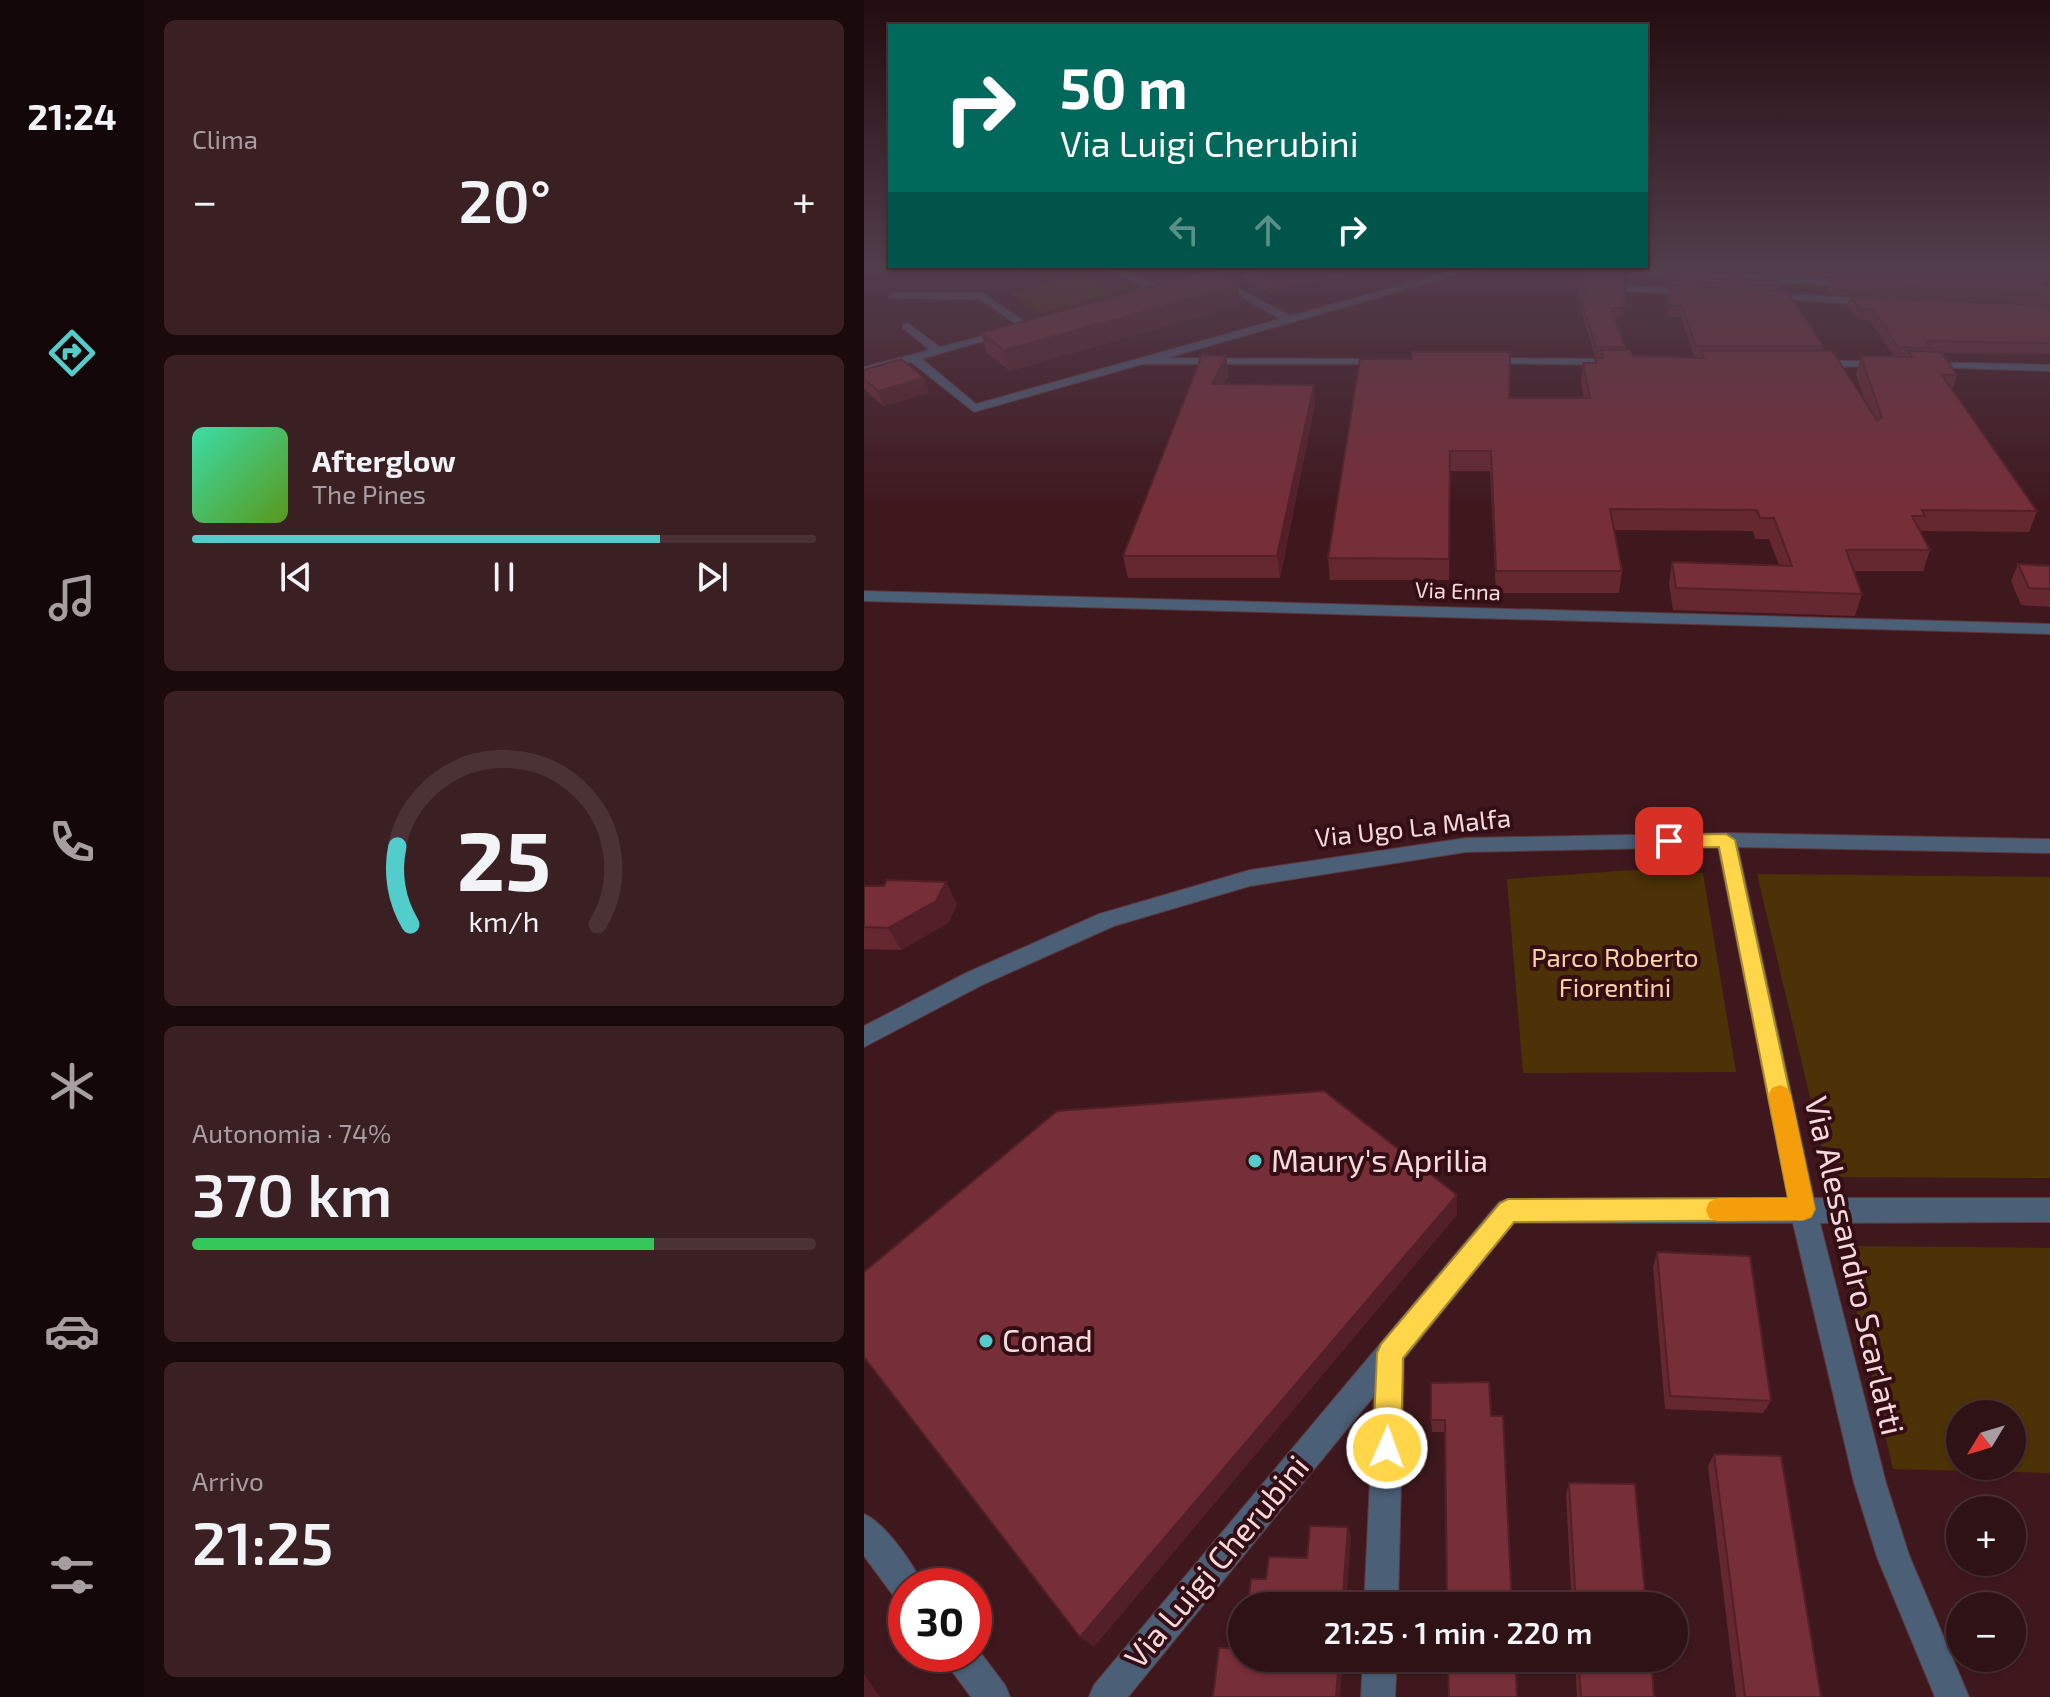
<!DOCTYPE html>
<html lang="it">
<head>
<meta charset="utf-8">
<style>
  body { margin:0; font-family:"Exo 2",sans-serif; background:#3b2023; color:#f1f3f6; height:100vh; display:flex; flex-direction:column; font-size:30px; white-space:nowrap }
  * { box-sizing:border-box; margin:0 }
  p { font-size:26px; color:#a79ea1 }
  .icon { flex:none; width:44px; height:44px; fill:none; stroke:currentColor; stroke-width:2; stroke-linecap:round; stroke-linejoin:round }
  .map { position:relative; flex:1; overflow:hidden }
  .panel { display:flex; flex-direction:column; gap:20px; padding:20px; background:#1a0a0c; width:720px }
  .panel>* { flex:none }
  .hud { position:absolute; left:24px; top:24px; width:760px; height:244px; border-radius:0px; box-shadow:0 2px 6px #0004,0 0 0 2px #4a3235; background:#00695c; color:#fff; overflow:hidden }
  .needle { width:52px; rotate:232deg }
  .tools { position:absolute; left:1082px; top:1400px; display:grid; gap:16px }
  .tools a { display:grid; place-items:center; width:80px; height:80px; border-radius:50%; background:#2f1216; box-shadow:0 2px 6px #0004,0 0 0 2px #4a3235; font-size:40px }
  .speed { position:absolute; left:24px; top:1568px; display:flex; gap:16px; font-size:40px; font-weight:700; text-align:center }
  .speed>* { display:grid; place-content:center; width:104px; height:104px; border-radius:50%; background:#2f1216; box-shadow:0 2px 6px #0004,0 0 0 2px #4a3235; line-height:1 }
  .speed .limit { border:12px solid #d22; background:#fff; color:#111 }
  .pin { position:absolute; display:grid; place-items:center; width:68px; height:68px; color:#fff; margin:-34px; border-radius:16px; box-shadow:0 4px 12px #0006 }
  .me { position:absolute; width:88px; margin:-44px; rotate:2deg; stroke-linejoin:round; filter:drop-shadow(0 0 6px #0008) }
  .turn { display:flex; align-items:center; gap:28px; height:168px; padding:0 40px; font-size:36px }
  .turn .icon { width:104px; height:104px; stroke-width:2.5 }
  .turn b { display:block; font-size:56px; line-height:68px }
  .lanes { display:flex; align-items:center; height:76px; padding:0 40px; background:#0003; justify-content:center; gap:40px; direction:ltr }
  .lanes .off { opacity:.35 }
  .big { font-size:60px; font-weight:600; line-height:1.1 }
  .panel .tile { flex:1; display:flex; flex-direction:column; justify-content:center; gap:12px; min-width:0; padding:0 28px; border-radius:12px; background:#3b2023 }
  .panel .dial { align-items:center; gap:0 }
  .dial svg { height:208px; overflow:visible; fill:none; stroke:#4a3235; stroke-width:7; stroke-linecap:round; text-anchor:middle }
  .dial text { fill:#f1f3f6; stroke:none }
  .song { display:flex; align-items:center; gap:24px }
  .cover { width:96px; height:96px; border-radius:12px; background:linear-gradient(135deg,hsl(160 70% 55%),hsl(90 70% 35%)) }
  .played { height:8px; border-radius:4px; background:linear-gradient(90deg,#53cdcb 75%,#4a3235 75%) }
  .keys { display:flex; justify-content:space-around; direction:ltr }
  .heat { display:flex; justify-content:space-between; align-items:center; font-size:44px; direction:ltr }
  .charge { height:12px; border-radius:6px; background:linear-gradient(90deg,#34c759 74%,#4a3235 0) }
  .trip { position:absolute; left:364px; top:1592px; width:460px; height:80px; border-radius:40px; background:#2f1216; box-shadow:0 2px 6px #0004,0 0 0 2px #4a3235; font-weight:600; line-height:80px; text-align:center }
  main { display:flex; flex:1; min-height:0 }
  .tabs { display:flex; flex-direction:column; width:144px; justify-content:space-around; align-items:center; background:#130709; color:#a79ea1 }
  .tabs .icon { width:56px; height:56px }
  .tabs .current { color:#53cdcb }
  .tabs b { font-size:36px; color:#f1f3f6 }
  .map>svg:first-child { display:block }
  .green { fill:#4d3207; fill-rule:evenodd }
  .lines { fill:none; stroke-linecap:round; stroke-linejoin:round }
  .minor-casing { stroke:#5c373c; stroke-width:2 }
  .minor { fill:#4b5f77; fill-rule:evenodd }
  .wall { fill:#652831 }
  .shaded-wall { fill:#532028 }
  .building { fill:#762e39; stroke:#532028; stroke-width:2 }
  .route { fill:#ffd54a; stroke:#a68a30; stroke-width:2 }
  .slow { fill:#f59e0b }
  .poi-dot { fill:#53cdcb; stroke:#340e14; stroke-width:3 }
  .labels { text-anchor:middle; stroke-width:8; stroke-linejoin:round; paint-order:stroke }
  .far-street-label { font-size:22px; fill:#f5dadb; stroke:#340e14 }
  .street-label { font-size:26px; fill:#f5dadb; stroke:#340e14 }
  .park-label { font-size:26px; fill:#f9d2a0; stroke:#340e14 }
  .near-poi-label { font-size:32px; fill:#f5dadb; stroke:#340e14; text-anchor:start }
  .near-street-label { font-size:32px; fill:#f5dadb; stroke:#340e14 }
</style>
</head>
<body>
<main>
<nav class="tabs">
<b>21:24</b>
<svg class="icon current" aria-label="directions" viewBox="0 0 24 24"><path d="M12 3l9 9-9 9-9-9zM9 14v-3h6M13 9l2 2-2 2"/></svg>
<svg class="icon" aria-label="music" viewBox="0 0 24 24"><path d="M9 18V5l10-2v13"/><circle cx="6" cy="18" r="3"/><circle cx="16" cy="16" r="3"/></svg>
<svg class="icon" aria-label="phone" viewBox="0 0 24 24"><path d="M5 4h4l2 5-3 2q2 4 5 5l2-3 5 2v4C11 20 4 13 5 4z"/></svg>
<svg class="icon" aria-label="climate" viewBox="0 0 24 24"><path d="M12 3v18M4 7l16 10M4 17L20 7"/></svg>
<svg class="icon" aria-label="car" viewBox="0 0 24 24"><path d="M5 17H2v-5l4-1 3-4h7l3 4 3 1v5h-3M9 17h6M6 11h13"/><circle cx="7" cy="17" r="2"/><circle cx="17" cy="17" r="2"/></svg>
<svg class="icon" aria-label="filters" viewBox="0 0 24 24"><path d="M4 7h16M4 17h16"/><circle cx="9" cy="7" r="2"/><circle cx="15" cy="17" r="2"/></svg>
</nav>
<section class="panel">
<div class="tile"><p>Clima</p>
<div class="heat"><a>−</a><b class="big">20°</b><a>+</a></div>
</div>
<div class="tile">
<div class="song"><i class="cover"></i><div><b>Afterglow</b><p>The Pines</p></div></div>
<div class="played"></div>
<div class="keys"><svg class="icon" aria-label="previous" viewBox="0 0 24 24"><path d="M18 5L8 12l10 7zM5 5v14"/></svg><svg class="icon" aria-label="pause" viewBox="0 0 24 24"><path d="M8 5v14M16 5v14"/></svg><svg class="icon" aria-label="next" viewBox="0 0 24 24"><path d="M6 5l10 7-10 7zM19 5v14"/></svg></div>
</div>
<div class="tile dial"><svg viewBox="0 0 100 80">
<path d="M14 69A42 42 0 1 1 86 69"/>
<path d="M14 69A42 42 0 0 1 9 39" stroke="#53cdcb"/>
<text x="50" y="56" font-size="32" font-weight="700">25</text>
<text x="50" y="72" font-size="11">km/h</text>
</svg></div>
<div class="tile"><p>Autonomia · 74%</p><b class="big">370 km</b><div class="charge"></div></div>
<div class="tile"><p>Arrivo</p><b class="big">21:25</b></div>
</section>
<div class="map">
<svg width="1186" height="1697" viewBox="0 0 1186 1697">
  <rect width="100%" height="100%" fill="#3f181e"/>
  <g class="green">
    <path d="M 221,274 L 245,288 L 261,284 L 271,289 L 177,313 L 146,293 Z"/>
    <path d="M 770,870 L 839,873 L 872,1072 L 659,1073 L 643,879 Z"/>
    <path d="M 893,874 L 1186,877 L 1186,1178 L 965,1177 Z"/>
    <path d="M 978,1246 L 1186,1248 L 1186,1473 L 1029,1469 ZM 1148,1414 L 1148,1466 L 1096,1466 L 1096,1414 Z"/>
  </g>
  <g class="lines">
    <g class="minor-casing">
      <g id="minor">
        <path d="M 249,270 C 268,269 279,283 298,284 C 322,284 344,270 369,270 L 352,276 L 426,316 L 594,270 L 609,270 L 303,358 L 526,359 L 528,361 L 522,364 L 279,364 L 110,412 L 47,362 L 0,375 L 0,367 L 66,350 L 39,328 L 39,324 L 43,323 L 76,347 L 147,329 L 147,333 L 58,359 L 112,404 L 416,319 L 347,278 L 304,290 L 305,294 L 287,297 L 275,292 L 277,287 Z"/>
        <path d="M 768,271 L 990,280 L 995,283 L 990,286 L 764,276 L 764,272 Z"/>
        <path d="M 765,286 L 830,289 L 835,292 L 830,295 L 761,291 L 760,289 Z"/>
        <path d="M 29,293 L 118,293 L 161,322 L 152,324 L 116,299 L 25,298 L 25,294 Z"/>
        <path d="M 902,293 L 1010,299 L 1015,302 L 1010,305 L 898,298 L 898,294 Z"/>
        <path d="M 618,358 L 758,359 L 764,362 L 758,365 L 614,363 L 612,361 Z"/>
        <path d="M 950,361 L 1022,361 L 1028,364 L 1022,367 L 946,366 L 946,362 Z"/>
        <path d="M 1062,362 L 1186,365 L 1186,371 L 1058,367 L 1058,363 Z"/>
        <path d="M 0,591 L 1186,624 L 1186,634 L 0,601 Z"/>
        <path d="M 862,833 L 1186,839 L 1186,853 L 874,847 L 950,1198 L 1186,1198 L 1186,1222 L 956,1223 L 1022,1483 L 1045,1555 L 1105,1697 L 1071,1697 L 1013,1557 L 990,1483 L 929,1223 L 650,1223 L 540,1359 L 534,1606 L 500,1606 L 510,1396 L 264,1697 L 225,1697 L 230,1685 L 635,1202 L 644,1199 L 924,1198 L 854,847 L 602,852 L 386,886 L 250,926 L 118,985 L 0,1047 L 0,1026 L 102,973 L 235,914 L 386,870 L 602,838 Z"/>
        <path d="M 0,1514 C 20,1522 51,1565 59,1586 L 42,1586 L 42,1602 L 31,1598 L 0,1556 Z"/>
        <path d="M 110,1644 L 141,1685 L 146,1697 L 107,1697 L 84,1666 L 79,1654 L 110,1654 Z"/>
        <path d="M 499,1658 L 533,1658 L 531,1697 L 497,1697 Z"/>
      </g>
    </g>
    <use href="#minor" class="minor"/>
  </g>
  <g class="wall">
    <path d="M 378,270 L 494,270 L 407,294 L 379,279 Z"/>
    <path d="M 813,270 L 956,270 L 955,276 Z"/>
    <path d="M 959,270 L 1183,270 L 1177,285 L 960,276 Z"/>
    <path d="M 802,276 L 915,286 L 914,291 L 802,285 Z"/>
    <path d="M 967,277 L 1186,286 L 1186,305 L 966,294 L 964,288 Z"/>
    <path d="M 761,284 L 759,317 L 750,317 L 761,347 L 761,350 L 769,356 L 830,357 L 817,317 L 805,317 L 803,296 L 804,285 L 959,346 L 958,351 L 1001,401 L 992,375 L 997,356 L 1030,356 L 1006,320 L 994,320 L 983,306 L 986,296 L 1186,306 L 1186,354 L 1077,353 L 1093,375 L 1088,390 L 1173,511 L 1165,532 L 1056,531 L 1066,550 L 1059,571 L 990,571 L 998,594 L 991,616 L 809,610 L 805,583 L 808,562 L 915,565 L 905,539 L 891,539 L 889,531 L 750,530 L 758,571 L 755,593 L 632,593 L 626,471 L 586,471 L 585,580 L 466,580 L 464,558 L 645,398 L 720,398 L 717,382 L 719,363 L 731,363 L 731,358 L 736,357 L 731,357 L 718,314 L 719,299 L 715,298 L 716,289 Z"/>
    <path d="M 373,286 L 376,305 L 146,371 L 123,353 L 117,333 Z"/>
    <path d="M 0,370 L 60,378 L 65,393 L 19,406 L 0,389 Z"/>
    <path d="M 365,375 L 360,384 L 450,385 L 451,404 L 416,578 L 264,578 L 259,556 Z"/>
    <path d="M 1154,564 L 1186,566 L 1186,607 L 1157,605 L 1147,581 Z"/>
    <path d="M 0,886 L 93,904 L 84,923 L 37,950 L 0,949 Z"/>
    <path d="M 793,1252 L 907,1401 L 899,1413 L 801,1409 L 789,1267 Z"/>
    <path d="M 627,1416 L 581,1432 L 568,1432 L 567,1420 Z"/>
    <path d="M 850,1454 L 957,1697 L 872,1697 L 844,1466 Z"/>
    <path d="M 705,1483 L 782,1606 L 708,1606 L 702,1495 Z"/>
    <path d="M 711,1658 L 787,1658 L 790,1697 L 713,1697 Z"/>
  </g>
  <g class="shaded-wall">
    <path d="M 404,270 L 494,270 L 407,294 Z"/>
    <path d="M 373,286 L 376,305 L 146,371 L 140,350 Z"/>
    <path d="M 362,356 L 365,375 L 351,404 L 348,384 Z"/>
    <path d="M 60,378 L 65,393 L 19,406 L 14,391 Z"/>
    <path d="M 450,385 L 451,404 L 416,578 L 413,556 Z"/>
    <path d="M 82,882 L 93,904 L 84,923 L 37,950 L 24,928 Z"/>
    <path d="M 593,1195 L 593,1215 L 230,1647 L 216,1637 Z"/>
    <path d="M 484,1527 L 487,1537 L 482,1606 L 478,1606 Z"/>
    <path d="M 475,1658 L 479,1658 L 476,1697 L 472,1697 Z"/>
    <path d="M 0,1674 L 16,1697 L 0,1697 Z"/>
  </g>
  <g class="building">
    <path d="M 720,270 L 762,270 L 762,276 L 758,279 L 761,284 L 760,308 L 747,308 L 761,347 L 732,347 L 718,304 L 721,289 L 716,289 Z"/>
    <path d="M 345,271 L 373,286 L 140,350 L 117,333 Z"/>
    <path d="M 802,276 L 912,281 L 915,286 L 803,280 Z"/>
    <path d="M 967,277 L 1186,286 L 1186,294 L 968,283 Z"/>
    <path d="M 804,285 L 924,292 L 959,346 L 832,346 L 818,306 L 806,306 Z"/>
    <path d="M 986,296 L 1186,306 L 1186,343 L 1062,341 L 1066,348 L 1034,347 L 1009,309 L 997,310 Z"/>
    <path d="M 737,350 L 766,350 L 769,356 L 840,358 L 837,351 L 968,351 L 1013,420 L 1018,418 L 997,356 L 1048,357 L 1044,351 L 1077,352 L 1093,375 L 1078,375 L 1173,511 L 1058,510 L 1061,516 L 1048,516 L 1066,550 L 982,550 L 998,594 L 812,588 L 808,562 L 928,566 L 910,518 L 896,518 L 893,510 L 746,509 L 758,571 L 632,571 L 627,451 L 586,451 L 585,559 L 464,558 L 496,359 L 548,359 L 548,352 L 646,352 L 645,398 L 726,398 L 719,363 L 732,363 L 731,358 L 739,358 Z"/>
    <path d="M 338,355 L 362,356 L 348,384 L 450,385 L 413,556 L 259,556 Z"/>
    <path d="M 37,359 L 60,378 L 14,391 L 0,379 L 0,370 Z"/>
    <path d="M 1154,564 L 1186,566 L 1186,589 L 1165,588 Z"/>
    <path d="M 23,880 L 82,882 L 72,901 L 24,928 L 0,927 L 0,886 L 20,886 Z"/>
    <path d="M 460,1091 L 593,1195 L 216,1637 L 0,1357 L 0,1272 L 193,1111 Z"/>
    <path d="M 793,1252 L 886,1256 L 907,1401 L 806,1396 Z"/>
    <path d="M 625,1382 L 627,1416 L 639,1416 L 648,1606 L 583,1606 L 581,1420 L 567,1420 L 567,1383 Z"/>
    <path d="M 850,1454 L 917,1456 L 957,1697 L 881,1697 Z"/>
    <path d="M 705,1483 L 771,1484 L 782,1606 L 712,1606 Z"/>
    <path d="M 446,1526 L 484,1527 L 478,1606 L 384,1606 L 387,1579 L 402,1579 L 405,1557 L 443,1558 Z"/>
    <path d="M 355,1648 L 378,1648 L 378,1658 L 475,1658 L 472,1697 L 349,1697 Z"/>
    <path d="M 584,1658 L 651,1658 L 653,1697 L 585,1697 Z"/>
    <path d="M 714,1658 L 787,1658 L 790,1697 L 717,1697 Z"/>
  </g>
  <linearGradient id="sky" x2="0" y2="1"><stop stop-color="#230d10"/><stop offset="0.53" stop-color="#523d4c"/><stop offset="1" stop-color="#523d4c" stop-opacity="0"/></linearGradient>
  <rect width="1186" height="507" fill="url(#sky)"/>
  <path class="route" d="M 862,834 L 871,840 L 951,1209 L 947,1217 L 939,1220 L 650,1222 L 539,1358 L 537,1448 L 533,1458 L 523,1462 L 513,1458 L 509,1448 L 513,1353 L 517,1344 L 636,1203 L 644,1199 L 924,1198 L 855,847 L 805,848 L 796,841 L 805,835 Z"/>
  <path class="slow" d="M 916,1085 L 923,1088 L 927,1095 L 951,1209 L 947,1217 L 939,1220 L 854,1221 L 845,1218 L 842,1210 L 845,1202 L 854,1198 L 924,1198 L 904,1095 L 908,1088 Z"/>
  <g class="poi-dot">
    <circle cx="391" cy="1161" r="8"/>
    <circle cx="122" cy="1341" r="8"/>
  </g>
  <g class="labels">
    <g class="far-street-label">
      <text transform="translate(594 591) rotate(2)" y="8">Via Enna</text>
    </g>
    <g class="street-label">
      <text transform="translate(549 828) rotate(-6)" y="9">Via Ugo La Malfa</text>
    </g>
    <g class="park-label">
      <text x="751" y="967">Parco Roberto<tspan x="751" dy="30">Fiorentini</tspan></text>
    </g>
    <g class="near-poi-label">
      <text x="407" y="1172">Maury's Aprilia</text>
      <text x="138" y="1352">Conad</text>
    </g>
    <g class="near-street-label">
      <text transform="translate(990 1266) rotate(77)" y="11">Via Alessandro Scarlatti</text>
      <text transform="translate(353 1562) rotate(-50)" y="11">Via Luigi Cherubini</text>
    </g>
  </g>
</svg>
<div class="tools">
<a><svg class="needle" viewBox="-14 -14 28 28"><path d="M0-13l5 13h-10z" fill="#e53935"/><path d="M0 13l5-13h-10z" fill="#a79ea1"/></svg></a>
<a>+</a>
<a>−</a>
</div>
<div class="speed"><div class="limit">30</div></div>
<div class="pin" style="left:805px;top:841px;background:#d93025"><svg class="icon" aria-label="arrive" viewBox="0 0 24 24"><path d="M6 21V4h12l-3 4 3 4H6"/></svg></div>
<svg class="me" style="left:523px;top:1448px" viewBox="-20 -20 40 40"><circle r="17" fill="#ffd54a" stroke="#fff" stroke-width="3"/><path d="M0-11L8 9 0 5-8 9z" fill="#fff"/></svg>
<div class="trip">21:25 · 1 min · 220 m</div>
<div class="hud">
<div class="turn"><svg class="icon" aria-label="right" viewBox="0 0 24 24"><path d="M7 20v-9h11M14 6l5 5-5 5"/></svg><div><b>50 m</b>Via Luigi Cherubini</div></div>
<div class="lanes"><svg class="icon off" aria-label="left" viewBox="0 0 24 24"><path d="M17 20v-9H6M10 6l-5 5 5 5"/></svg><svg class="icon off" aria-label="ahead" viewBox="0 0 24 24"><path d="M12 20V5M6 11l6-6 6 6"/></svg><svg class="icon" aria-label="right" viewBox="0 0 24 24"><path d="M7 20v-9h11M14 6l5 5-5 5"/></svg></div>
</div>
</div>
</main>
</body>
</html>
